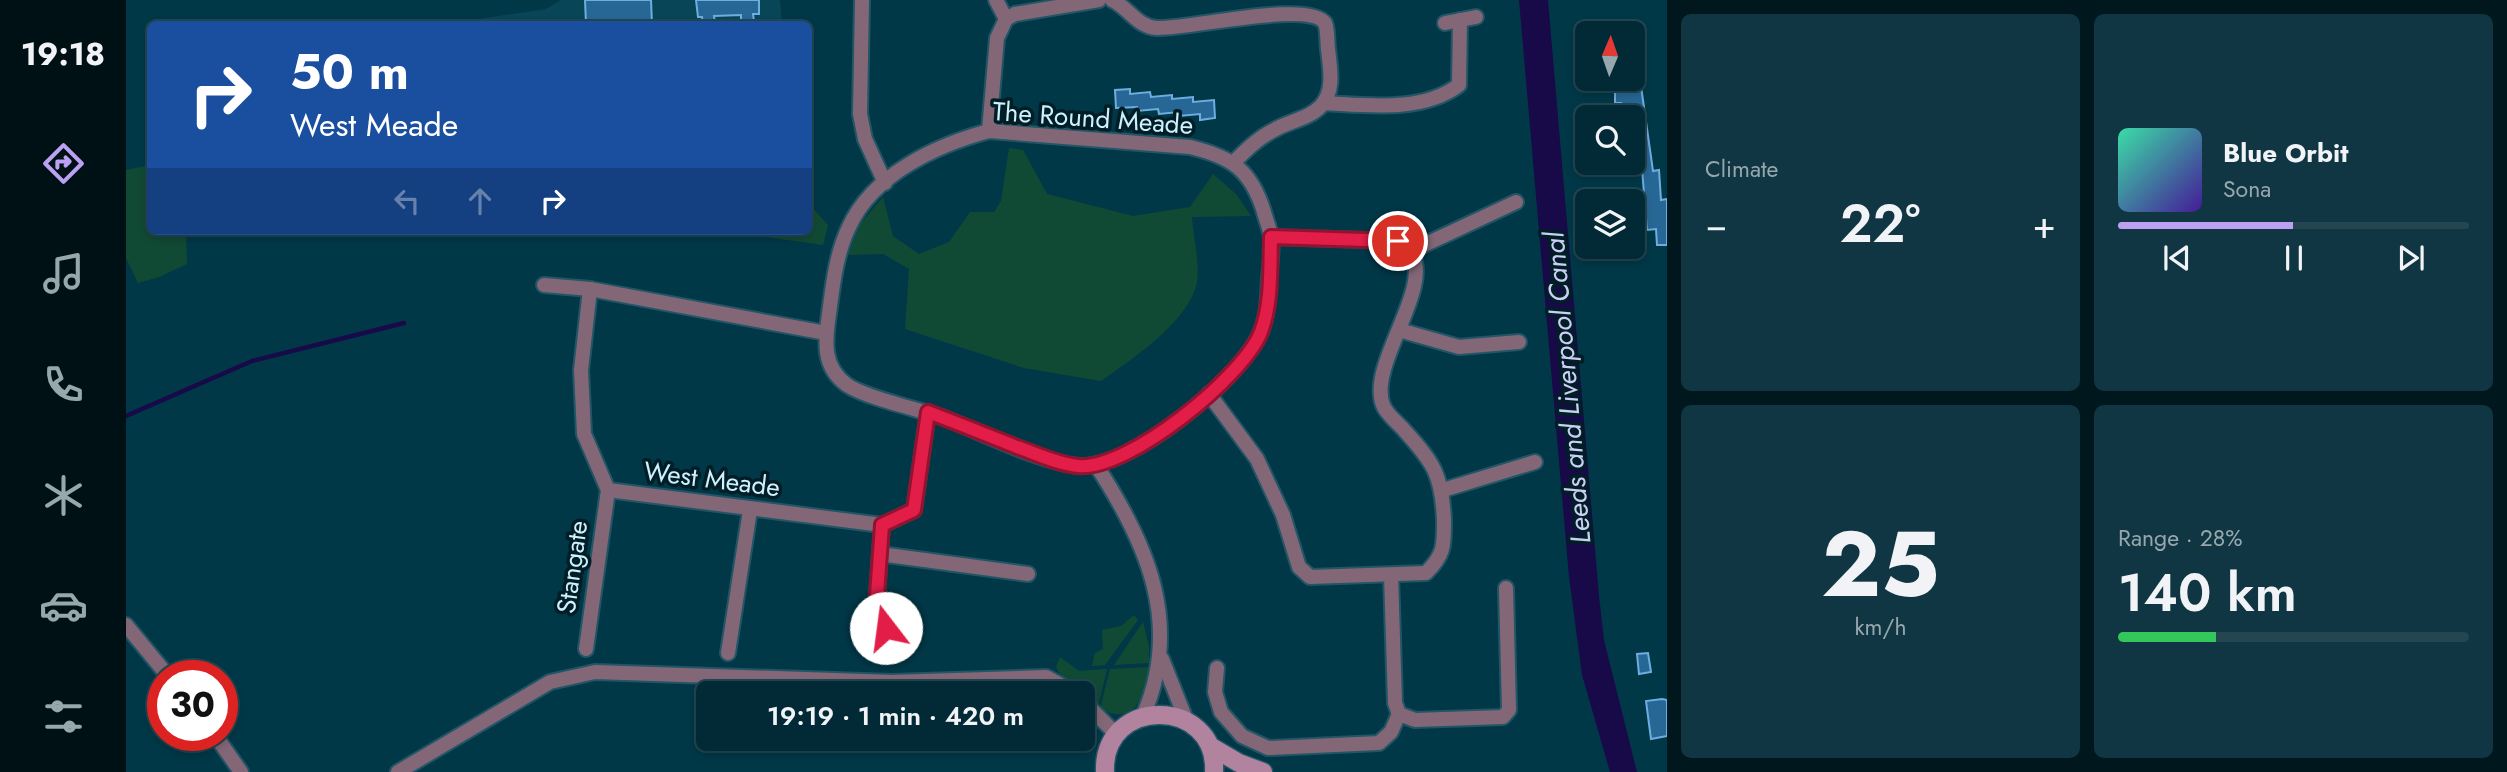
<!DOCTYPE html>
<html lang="en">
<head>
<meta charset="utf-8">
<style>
  body { margin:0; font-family:Jost,sans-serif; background:#0f3642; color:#f1f3f6; height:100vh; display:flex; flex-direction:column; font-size:26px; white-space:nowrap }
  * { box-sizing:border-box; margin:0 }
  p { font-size:23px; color:#96a7ad }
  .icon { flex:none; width:38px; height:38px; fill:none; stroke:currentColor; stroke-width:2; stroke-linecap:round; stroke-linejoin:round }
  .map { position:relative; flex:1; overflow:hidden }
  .panel { display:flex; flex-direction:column; gap:14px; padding:14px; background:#01171e; width:840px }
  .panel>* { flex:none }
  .top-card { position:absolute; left:21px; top:21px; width:665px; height:214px; border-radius:10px; box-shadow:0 4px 10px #0003,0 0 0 2px #234651; background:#1a4fa0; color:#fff; overflow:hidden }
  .needle { width:46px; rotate:2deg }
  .fabs { position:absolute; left:1449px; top:21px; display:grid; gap:14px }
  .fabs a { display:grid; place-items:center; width:70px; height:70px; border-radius:10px; background:#012a36; box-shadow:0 4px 10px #0003,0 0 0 2px #234651; font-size:35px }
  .speed { position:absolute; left:21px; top:660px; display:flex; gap:14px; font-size:35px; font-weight:700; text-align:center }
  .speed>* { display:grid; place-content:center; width:91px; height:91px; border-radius:50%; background:#012a36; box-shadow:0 4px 10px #0003,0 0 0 2px #234651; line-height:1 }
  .speed .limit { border:10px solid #d22; background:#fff; color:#111 }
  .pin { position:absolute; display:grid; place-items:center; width:60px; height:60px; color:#fff; margin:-30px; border:4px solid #fff; border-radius:50%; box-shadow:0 2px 7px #0007 }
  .me { position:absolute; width:77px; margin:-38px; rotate:345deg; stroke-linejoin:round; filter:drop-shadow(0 0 5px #0008) }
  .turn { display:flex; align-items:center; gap:24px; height:147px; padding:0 28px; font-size:32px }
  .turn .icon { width:91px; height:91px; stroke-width:2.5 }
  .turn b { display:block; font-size:49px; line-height:60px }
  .lanes { display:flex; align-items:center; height:66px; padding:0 28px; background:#0003; justify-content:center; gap:35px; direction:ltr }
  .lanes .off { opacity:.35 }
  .big { font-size:52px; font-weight:600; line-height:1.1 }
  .panel .widget { flex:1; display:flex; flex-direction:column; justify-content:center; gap:10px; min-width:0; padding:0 24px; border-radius:10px; background:#0f3642 }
  .panel .dial { align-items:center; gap:0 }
  .dial b { font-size:91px; line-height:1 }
  .song { display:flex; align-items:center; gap:21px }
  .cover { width:84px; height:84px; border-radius:10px; background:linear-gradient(135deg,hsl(160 70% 55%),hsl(260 70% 35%)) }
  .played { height:7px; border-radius:4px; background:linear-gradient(90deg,#bca0f2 50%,#234651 50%) }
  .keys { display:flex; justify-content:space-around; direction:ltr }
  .heat { display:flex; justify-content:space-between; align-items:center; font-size:38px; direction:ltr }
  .charge { height:10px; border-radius:5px; background:linear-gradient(90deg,#34c759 28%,#234651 0) }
  .panel .tiles { flex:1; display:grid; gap:14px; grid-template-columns:repeat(2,1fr) }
  .trip { position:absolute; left:570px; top:681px; width:399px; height:70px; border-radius:10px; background:#012a36; box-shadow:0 4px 10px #0003,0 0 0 2px #234651; font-weight:600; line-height:70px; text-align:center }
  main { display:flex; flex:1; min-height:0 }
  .menu { display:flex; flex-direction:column; width:126px; justify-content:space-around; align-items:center; background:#001116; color:#96a7ad }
  .menu .icon { width:49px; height:49px }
  .menu .current { color:#bca0f2 }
  .menu b { font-size:32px; color:#f1f3f6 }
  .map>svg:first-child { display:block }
  .built { fill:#084557 }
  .green { fill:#114a34 }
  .water { fill:#180a48 }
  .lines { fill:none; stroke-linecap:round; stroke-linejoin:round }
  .stream { stroke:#180a48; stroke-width:4.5 }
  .building { fill:#276795; stroke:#6eaddf; stroke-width:2 }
  .street-casing { stroke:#225565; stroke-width:18 }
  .secondary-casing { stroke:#225565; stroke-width:21 }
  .street { stroke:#846777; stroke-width:14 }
  .secondary { stroke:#b1839e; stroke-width:18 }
  .route-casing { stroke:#92132f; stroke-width:18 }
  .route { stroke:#e11d48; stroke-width:12 }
  .labels { text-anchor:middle; stroke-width:7; stroke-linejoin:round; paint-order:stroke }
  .street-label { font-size:26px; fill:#cff0fd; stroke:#011e27 }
  .water-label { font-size:28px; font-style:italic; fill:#cccef5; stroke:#011e27 }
</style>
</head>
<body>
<main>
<nav class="menu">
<b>19:18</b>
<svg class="icon current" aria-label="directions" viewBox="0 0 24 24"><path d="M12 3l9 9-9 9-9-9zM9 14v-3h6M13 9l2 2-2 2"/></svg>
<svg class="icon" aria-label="music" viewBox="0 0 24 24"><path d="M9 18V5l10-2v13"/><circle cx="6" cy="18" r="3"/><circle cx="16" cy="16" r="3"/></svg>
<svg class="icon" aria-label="phone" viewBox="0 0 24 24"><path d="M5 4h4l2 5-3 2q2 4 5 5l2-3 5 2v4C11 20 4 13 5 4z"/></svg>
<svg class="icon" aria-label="climate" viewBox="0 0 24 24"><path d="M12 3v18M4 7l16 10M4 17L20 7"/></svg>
<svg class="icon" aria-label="car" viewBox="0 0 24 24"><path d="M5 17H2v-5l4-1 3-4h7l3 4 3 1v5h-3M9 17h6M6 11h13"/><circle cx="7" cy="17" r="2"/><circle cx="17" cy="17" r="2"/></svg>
<svg class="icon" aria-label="filters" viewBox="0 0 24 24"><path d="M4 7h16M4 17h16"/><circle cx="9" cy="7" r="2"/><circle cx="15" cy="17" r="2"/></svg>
</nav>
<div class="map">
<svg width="1541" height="772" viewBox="0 0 1541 772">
  <rect width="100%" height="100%" fill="#013848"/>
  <path class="built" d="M 435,0 L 654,0 L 656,24 L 353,24 L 353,19 L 420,9 Z"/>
  <g class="green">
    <path d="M 883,148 L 897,150 L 921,194 L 1007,216 L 1064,207 L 1087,174 L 1110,194 L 1125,216 L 1066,217 C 1067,235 1074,265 1071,282 C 1063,322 1006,359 975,381 L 898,368 L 779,329 L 783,269 L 757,254 L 722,255 L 733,225 L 757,197 L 767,236 L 793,254 L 823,242 L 844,212 L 868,212 L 875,201 Z"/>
    <path d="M 24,165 L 24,231 L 60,231 L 61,264 L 33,277 L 12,283 L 0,258 L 0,170 Z"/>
    <path d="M 683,204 L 702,225 L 697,245 L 596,231 L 682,231 Z"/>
    <path d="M 1008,615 L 1012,620 L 979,665 L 966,666 L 969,653 L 977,649 L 976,630 L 995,626 Z"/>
    <path d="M 1017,622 L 1023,647 L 1023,663 L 988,665 Z"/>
    <path d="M 934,657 L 953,671 L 981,669 L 972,707 L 933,673 L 930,667 Z"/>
    <path d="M 1026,667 C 1018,693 1011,728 974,709 L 984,669 Z"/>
  </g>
  <path class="water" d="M 1393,0 L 1422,0 L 1473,596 L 1478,640 L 1511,772 L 1484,772 L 1456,675 L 1443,577 Z"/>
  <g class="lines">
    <path class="stream" d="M 0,416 L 126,361 L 278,323"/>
  </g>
  <g class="building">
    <path d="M 459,0 L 525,0 L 526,24 L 460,24 Z"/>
    <path d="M 570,0 L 633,0 L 633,14 L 627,14 L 628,21 L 615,21 L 615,15 L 588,16 L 589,23 L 577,24 L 576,17 L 572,17 Z"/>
    <path d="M 1489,79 L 1514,79 L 1527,171 L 1533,170 L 1535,200 L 1541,199 L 1541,245 L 1531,245 L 1530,229 L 1521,230 L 1516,169 L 1507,170 L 1507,117 L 1496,117 L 1495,103 L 1489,103 Z"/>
    <path d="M 1004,89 L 1004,94 L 1024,92 L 1025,97 L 1046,95 L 1046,99 L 1067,97 L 1067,102 L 1088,100 L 1089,118 L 1074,120 L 1074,114 L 1053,116 L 1053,112 L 1033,114 L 1032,109 L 1011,111 L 1011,107 L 990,108 L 989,90 Z"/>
    <path d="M 1522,653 L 1525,672 L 1513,674 L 1511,654 Z"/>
    <path d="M 1536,699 L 1541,700 L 1541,736 L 1525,739 L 1520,701 Z"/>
  </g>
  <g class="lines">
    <g class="street-casing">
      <g id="street">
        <path d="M 736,0 L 734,114 L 739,139 L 759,183"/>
        <path d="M 870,0 L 880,19"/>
        <path d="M 986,0 C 1002,7 1011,27 1031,28 C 1064,29 1183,0 1199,23 C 1202,30 1201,42 1202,49 C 1204,68 1209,91 1195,106 C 1183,119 1163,121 1148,130 C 1132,138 1120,150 1107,163"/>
        <path d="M 1319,23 L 1350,17"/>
        <path d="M 1198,103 C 1241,105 1296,113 1333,85 L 1334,20"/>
        <path d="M 863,131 L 1064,147 C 1106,157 1125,170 1138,212 C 1140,220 1144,229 1145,237 C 1147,251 1144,266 1143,279 C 1142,299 1142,318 1133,336 C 1111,381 1006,467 955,466 C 924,466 853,432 821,419 C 796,410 740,398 721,385 C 696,367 699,341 703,314 C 707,284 710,254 723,227 C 747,174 811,145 863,131 Z"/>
        <path d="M 863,131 L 871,38 L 880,19 L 889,14 L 973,0"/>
        <path d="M 1285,251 L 1390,202"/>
        <path d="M 418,285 L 464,289 L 700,333"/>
        <path d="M 464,289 L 455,370 L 458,434 L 482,490"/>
        <path d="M 1273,330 L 1333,347 L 1393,342"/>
        <path d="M 1083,394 L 1131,459 L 1157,515 L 1173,567 L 1184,577 L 1300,573 C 1319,554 1318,545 1318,520 C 1316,475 1308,463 1278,430 C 1272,423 1260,414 1257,405 C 1241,364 1310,286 1284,251 C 1282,247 1275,244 1272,241 L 1145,237"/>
        <path d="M 970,465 C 1021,543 1057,624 1017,716"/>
        <path d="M 482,490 L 756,525 L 788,510 L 802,412"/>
        <path d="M 1317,490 L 1409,462"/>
        <path d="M 756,525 L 751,595 L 760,628 L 756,655"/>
        <path d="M 754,554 L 902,574"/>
        <path d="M 1265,575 L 1269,703 L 1273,714 L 1289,720 L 1377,717 L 1383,710 L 1380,588"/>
        <path d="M 0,625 L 42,676"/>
        <path d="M 460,649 L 482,490"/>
        <path d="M 602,653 L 624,510"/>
        <path d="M 1036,659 L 1061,722"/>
        <path d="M 1091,668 L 1089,692 L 1095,712 L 1116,736 L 1142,748 L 1253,743 L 1265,732 L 1273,714"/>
        <path d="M 957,701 L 990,734"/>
        <path d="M 89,735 L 115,772"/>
        <path d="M 272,772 L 424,682 L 469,672 L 766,682 L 920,677 L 949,693"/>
      </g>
    </g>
    <g class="secondary-casing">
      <g id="secondary">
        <path d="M 1084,746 L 1113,763 L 1137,772"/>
        <path d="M 979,772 C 976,695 1092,697 1088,772"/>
      </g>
    </g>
    <use href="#street" class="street"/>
    <use href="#secondary" class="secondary"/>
  </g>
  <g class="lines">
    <g class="route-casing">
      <path id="route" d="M 760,628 L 751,595 L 756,525 L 788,510 L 802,412 C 831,423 861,435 891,447 C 911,454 931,464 952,466 C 1002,471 1117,377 1135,332 C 1146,303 1144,268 1145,237 L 1272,241"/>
    </g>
    <use href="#route" class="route"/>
  </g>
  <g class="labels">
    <g class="street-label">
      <text transform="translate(967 118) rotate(4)" y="9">The Round Meade</text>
      <text transform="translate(586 479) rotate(7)" y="9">West Meade</text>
      <text transform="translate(446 567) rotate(-82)" y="9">Stangate</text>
    </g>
    <g class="water-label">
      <text transform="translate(1441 388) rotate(-95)" y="10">Leeds and Liverpool Canal</text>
    </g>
  </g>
</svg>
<div class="fabs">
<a><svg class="needle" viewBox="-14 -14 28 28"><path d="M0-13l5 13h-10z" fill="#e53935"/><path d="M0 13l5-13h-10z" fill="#96a7ad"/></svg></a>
<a><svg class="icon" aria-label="search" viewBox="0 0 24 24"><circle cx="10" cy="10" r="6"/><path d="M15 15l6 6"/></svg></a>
<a><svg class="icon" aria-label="layers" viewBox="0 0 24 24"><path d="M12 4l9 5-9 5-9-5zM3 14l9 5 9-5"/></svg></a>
</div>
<div class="speed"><div class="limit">30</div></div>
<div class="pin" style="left:1272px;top:241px;background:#d93025"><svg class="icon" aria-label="arrive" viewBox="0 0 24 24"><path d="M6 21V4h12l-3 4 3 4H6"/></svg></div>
<svg class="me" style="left:760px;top:628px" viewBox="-20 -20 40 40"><circle r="19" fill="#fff"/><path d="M0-13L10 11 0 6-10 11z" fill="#e11d48"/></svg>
<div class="trip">19:19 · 1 min · 420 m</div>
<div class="top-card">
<div class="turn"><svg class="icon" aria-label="right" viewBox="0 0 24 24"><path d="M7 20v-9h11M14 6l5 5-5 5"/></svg><div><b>50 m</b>West Meade</div></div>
<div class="lanes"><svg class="icon off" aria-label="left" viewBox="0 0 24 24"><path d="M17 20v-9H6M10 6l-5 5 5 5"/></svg><svg class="icon off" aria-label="ahead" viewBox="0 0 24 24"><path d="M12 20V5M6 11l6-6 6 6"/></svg><svg class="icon" aria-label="right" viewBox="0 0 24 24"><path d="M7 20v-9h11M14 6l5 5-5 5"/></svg></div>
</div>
</div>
<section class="panel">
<div class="tiles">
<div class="widget"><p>Climate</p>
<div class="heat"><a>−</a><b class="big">22°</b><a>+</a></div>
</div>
<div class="widget">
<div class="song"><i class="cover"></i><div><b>Blue Orbit</b><p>Sona</p></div></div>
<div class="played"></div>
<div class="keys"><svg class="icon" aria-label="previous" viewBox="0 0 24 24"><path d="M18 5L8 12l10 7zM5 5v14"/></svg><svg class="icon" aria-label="pause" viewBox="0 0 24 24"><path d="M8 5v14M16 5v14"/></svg><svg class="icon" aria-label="next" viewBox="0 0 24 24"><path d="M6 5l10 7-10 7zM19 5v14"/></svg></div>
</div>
<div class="widget dial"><b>25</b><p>km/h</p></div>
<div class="widget"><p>Range · 28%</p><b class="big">140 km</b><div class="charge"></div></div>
</div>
</section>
</main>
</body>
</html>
